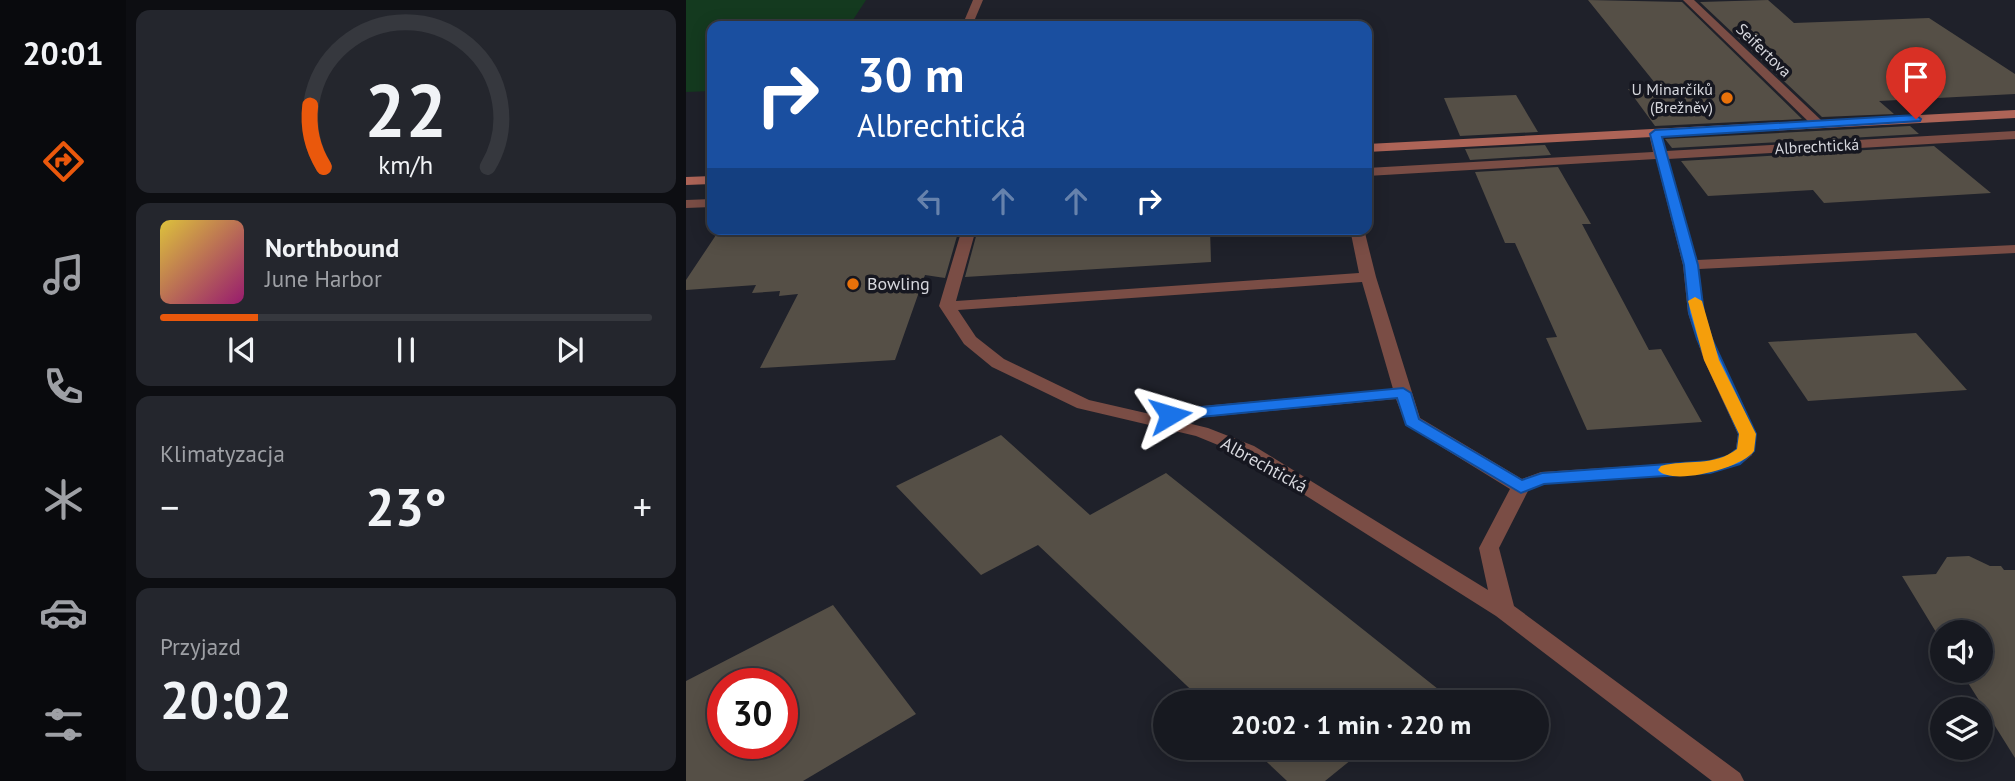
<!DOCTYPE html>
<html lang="pl">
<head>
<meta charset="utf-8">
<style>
  body { margin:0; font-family:"PT Sans",sans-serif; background:#24262d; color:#f1f3f6; height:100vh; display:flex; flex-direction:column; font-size:26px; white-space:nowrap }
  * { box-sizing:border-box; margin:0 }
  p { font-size:23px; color:#9ea0a5 }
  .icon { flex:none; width:38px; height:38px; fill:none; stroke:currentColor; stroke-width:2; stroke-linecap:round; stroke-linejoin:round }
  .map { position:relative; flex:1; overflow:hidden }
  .panel { display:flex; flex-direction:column; gap:10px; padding:10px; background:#0d0e12; width:560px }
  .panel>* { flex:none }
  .top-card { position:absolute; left:21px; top:21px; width:665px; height:214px; border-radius:14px; box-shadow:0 4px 18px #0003,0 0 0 2px #36383e; background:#1a4fa0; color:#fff; overflow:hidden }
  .fabs { position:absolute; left:1244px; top:620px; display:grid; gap:14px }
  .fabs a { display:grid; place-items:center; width:63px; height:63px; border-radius:50%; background:#171920; box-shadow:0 4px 18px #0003,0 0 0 2px #36383e; font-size:35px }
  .speed { position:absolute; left:21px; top:668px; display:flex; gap:14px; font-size:35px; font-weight:700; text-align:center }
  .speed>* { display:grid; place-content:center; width:91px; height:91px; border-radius:50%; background:#171920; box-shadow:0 4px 18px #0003,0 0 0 2px #36383e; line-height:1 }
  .speed .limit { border:10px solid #d22; background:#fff; color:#111 }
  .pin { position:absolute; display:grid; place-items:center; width:60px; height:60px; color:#fff; margin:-72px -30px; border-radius:50% 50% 50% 0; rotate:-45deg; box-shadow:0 0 7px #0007 }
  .pin .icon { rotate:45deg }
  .me { position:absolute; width:77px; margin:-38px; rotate:83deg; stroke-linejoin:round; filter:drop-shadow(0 0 5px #0008) }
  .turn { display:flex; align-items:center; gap:24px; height:147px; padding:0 35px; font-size:32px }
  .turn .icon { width:91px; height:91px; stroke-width:2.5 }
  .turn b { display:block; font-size:49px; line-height:60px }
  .lanes { display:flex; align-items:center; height:66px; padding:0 35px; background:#0003; justify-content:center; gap:35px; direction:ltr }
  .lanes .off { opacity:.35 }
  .big { font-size:52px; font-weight:800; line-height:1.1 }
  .panel .tile { flex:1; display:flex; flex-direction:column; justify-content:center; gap:10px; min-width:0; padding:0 24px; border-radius:14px; background:#24262d }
  .panel .dial { align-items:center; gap:0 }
  .dial svg { height:182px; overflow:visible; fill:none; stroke:#36383e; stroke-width:7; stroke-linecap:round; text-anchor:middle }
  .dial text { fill:#f1f3f6; stroke:none }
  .song { display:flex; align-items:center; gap:21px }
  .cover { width:84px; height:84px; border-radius:10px; background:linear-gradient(135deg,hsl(50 70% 55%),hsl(320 70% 35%)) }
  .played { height:7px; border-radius:4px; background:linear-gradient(90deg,#ea580c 20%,#36383e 20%) }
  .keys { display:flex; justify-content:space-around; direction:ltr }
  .heat { display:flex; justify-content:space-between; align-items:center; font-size:38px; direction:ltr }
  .trip { position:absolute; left:467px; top:690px; width:396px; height:70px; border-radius:35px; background:#171920; box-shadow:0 4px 18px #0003,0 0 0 2px #36383e; font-weight:800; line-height:70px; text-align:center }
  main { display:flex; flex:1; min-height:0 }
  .tabs { display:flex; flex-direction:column; width:126px; justify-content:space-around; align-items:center; background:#090a0d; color:#9ea0a5 }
  .tabs .icon { width:49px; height:49px }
  .tabs .current { color:#ea580c }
  .tabs b { font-size:32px; color:#f1f3f6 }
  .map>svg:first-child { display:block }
  .green { fill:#143a1f }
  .building { fill:#554f46; fill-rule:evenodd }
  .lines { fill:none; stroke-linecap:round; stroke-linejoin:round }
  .minor { fill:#7a4d45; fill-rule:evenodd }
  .secondary { fill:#ad6457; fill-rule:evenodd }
  .route { fill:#1a73e8; stroke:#114b97; stroke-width:2 }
  .slow { fill:#f59e0b }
  .food-dot { fill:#e8710a; stroke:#161720; stroke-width:2.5 }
  .labels { text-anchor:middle; stroke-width:7; stroke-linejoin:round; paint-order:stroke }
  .far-street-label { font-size:16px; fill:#d6d7dd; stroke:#161720 }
  .far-poi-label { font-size:16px; fill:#d6d7dd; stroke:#161720; text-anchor:end }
  .poi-label { font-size:18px; fill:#d6d7dd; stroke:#161720; text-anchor:start }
  .street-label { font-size:18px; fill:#d6d7dd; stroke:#161720 }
</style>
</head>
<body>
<main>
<nav class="tabs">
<b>20:01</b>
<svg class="icon current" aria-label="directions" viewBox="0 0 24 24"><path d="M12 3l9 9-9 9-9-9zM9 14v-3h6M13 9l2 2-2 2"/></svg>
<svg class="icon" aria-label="music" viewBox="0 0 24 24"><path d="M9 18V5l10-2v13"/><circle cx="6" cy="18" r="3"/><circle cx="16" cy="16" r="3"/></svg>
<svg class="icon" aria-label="phone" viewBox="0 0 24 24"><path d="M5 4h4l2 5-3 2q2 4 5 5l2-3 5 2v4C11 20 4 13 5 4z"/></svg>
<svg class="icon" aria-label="climate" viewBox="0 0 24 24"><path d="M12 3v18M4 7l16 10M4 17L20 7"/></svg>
<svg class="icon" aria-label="car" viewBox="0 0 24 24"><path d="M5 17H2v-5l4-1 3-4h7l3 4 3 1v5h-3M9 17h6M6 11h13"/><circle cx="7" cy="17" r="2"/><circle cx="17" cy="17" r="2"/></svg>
<svg class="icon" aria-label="filters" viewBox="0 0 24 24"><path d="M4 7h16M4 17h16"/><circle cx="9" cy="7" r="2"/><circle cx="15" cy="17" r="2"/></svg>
</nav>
<section class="panel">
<div class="tile dial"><svg viewBox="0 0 100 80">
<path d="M14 69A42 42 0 1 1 86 69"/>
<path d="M14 69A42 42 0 0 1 8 42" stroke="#ea580c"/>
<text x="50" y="56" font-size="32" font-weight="700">22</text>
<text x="50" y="72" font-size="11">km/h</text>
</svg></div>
<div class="tile">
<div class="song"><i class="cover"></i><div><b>Northbound</b><p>June Harbor</p></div></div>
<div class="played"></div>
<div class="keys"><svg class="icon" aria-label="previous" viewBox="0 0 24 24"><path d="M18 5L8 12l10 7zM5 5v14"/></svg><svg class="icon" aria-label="pause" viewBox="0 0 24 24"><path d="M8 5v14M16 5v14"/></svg><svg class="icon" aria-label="next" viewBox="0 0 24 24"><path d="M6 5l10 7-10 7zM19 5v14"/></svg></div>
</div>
<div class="tile"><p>Klimatyzacja</p>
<div class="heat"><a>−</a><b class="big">23°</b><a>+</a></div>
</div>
<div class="tile"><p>Przyjazd</p><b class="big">20:02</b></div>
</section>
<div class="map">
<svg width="1329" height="781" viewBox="0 0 1329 781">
  <rect width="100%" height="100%" fill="#1f212a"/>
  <path class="green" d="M 0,0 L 180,0 L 163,26 L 26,26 L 26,91 L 0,92 Z"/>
  <g class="building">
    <path d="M 902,0 L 996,2 L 1116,119 L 969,126 L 942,89 L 973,88 Z"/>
    <path d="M 1082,0 L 1108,23 L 1243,18 L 1329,74 L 1329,94 L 1193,101 L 1208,114 L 1136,117 L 1014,2 Z"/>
    <path d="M 830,95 L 852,132 L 774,136 L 758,98 Z"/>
    <path d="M 1224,126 L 1233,134 L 986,148 L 979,139 Z"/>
    <path d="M 859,145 L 865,155 L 784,160 L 779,149 Z"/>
    <path d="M 1248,146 L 1305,193 L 1138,203 L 1127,190 L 1022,196 L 995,161 Z"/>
    <path d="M 872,167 L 905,224 L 896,224 L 963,350 L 975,349 L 1016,422 L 901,430 L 860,338 L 871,337 L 829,243 L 819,243 L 789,172 Z"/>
    <path d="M 87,229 L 273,229 L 259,278 L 239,275 L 209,360 L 74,368 L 112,294 L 93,296 L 94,291 L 66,293 L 70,285 L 0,290 L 0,280 L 32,232 Z"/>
    <path d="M 292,229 L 524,229 L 525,262 L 279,277 Z"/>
    <path d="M 1230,333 L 1281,390 L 1122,401 L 1082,342 Z"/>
    <path d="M 315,435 L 404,515 L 480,473 L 752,689 L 736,702 L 518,702 L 352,545 L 295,575 L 210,486 Z"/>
    <path d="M 1283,556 L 1304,566 L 1315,566 L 1318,570 L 1329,570 L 1329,758 L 1274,670 L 1295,670 L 1295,632 L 1256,632 L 1256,642 L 1216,576 L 1250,574 L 1261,557 Z"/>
    <path d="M 147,605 L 230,714 L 117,781 L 0,781 L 0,681 ZM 37,684 L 96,684 L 96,744 L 37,744 Z"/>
    <path d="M 565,747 L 681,747 L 639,781 L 601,781 Z"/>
  </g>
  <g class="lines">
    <g class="minor">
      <path d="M 287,0 L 297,0 L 286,26 L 276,26 Z"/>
      <path d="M 997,0 L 1008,0 L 1135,120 L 1135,126 L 1127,126 Z"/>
      <path d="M 969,130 L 975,134 L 980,151 L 1329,131 L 1329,139 L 982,159 L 1011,260 L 1329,245 L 1329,253 L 1013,269 L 1018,313 L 1034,360 L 1070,434 L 1066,455 L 1055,464 L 1024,473 L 858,484 L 842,491 L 813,548 L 828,606 L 1054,773 L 1058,781 L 1026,781 L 810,616 L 554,454 L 510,436 L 391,408 L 306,367 L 278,344 L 253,306 L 276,229 L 290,229 L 270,301 L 673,273 L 664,229 L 678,229 L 690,277 L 734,418 L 836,479 L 855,472 L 1023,461 L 1041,456 L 1050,449 L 1052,434 L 1018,360 L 1002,313 L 997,265 L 970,159 L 681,176 L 681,168 L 967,152 L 963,134 ZM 676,282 L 707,389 L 472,410 L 464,414 L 403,400 L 318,359 L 290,337 L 272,310 ZM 710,399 L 720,425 L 824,489 L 793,548 L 802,590 L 568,446 L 522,428 L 489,420 Z"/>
      <path d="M 26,199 L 26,207 L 0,208 L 0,200 Z"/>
    </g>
    <g class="secondary">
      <path d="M 1329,110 L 1329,118 L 681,152 L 681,144 Z"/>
      <path d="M 26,176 L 26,184 L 0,185 L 0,177 Z"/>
    </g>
  </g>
  <path class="route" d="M 1230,115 L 1235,119 L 1234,121 L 976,137 L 1012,265 L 1018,313 L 1026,339 L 1070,434 L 1068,451 L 1054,464 L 1024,473 L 858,484 L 835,493 L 720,425 L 711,398 L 484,420 L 476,415 L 484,410 L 717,388 L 725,393 L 733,419 L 836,480 L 856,473 L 1024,461 L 1042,456 L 1051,449 L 1053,434 L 1011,339 L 1003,313 L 998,265 L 964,134 L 969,130 Z"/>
  <path class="slow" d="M 1009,297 L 1016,301 L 1033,360 L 1070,434 L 1068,451 C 1055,469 985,486 972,470 L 975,466 C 1001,459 1028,467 1051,449 L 1053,434 L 1018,360 L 1002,301 Z"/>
  <g class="food-dot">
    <circle cx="1041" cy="98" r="7"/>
    <circle cx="167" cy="284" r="7"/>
  </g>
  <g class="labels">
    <g class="far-street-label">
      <text transform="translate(1078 50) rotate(44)" y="6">Seifertova</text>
      <text transform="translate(1131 146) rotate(-3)" y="6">Albrechtická</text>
    </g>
    <g class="far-poi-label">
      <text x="1027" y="95">U Minarčíků<tspan x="1027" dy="18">(Brežněv)</tspan></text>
    </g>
    <g class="poi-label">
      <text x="181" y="290">Bowling</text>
    </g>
    <g class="street-label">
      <text transform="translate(578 465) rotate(29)" y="6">Albrechtická</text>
    </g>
  </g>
</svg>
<div class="fabs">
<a><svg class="icon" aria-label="sound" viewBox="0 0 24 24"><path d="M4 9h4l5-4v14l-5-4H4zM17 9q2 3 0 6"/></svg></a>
<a><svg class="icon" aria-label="layers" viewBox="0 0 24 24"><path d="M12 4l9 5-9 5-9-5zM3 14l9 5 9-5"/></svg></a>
</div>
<div class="speed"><div class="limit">30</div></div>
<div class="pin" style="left:1230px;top:119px;background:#d93025"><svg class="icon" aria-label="arrive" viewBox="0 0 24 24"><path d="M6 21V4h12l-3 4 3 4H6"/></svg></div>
<svg class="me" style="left:484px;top:415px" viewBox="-20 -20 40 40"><path d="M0-17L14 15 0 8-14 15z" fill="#1a73e8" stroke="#fff" stroke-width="4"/></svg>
<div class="trip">20:02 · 1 min · 220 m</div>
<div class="top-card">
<div class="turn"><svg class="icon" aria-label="right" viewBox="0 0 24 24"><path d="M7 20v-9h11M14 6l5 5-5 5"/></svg><div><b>30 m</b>Albrechtická</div></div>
<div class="lanes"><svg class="icon off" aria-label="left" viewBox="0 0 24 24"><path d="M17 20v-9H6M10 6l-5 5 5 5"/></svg><svg class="icon off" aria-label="ahead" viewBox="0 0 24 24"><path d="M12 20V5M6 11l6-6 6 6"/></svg><svg class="icon off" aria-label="ahead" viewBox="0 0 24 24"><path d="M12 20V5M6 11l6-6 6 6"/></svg><svg class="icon" aria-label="right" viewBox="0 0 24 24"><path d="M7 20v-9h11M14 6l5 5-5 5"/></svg></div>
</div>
</div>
</main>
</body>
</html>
